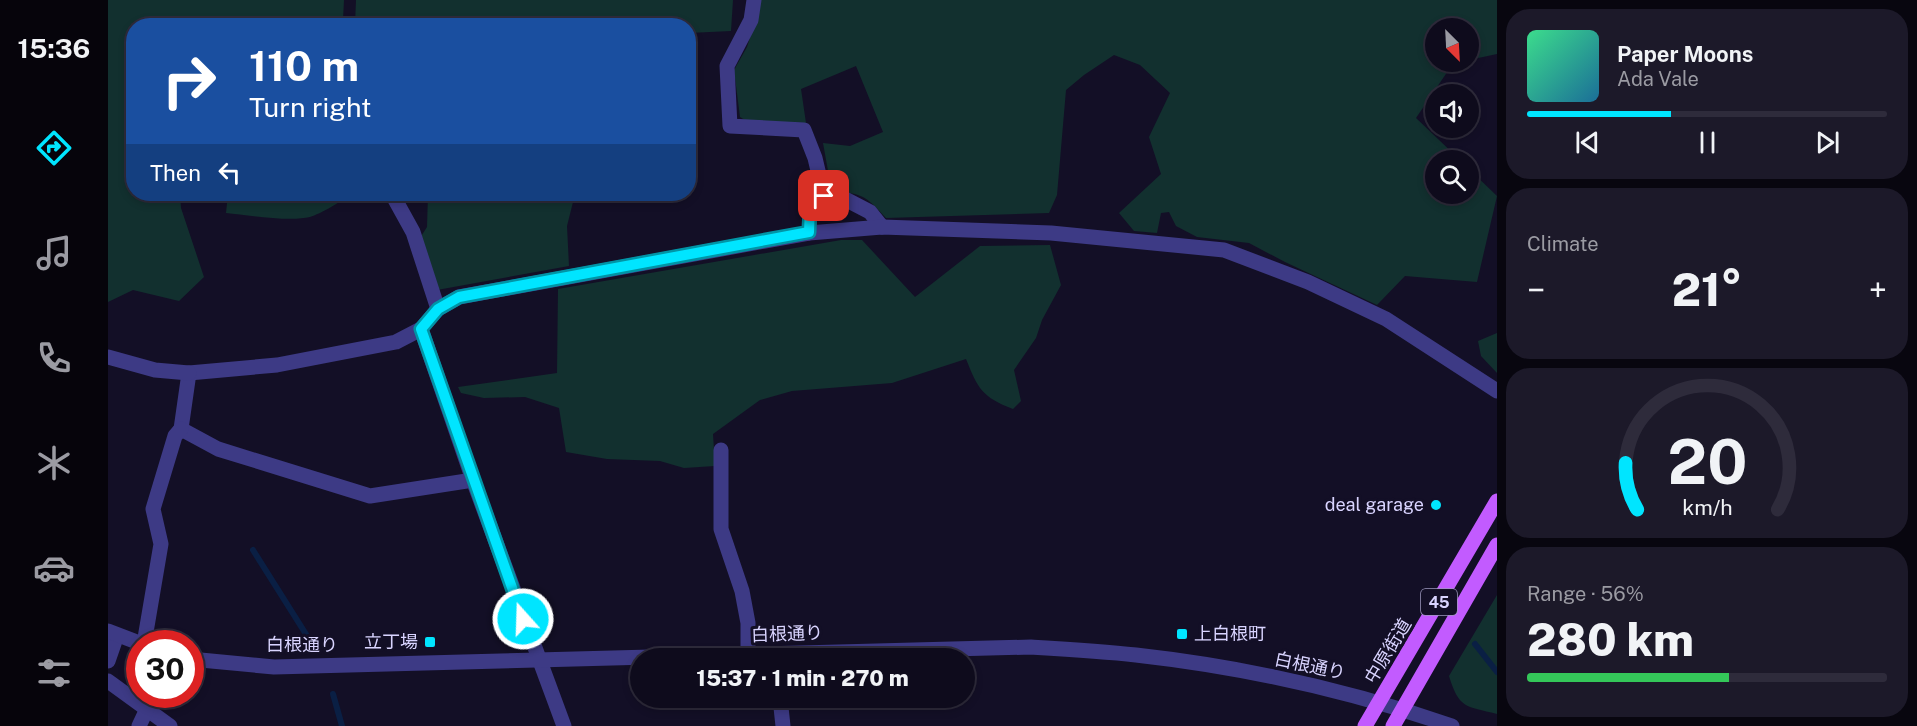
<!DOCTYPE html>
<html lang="en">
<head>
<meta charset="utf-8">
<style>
  body { margin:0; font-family:"Public Sans","Noto Sans JP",sans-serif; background:#1c1929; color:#f1f3f6; height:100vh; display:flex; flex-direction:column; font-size:22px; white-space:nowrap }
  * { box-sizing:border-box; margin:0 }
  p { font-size:20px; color:#9b9ba3 }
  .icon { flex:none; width:33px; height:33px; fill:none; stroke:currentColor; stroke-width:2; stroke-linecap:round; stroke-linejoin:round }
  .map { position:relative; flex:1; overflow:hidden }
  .drawer { display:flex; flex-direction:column; gap:9px; padding:9px; background:#08060f; width:420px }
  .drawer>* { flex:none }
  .banner { position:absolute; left:18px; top:18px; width:570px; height:183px; border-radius:24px; box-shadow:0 3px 9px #0003,0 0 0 2px #2e2b3b; background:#1a4fa0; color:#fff; overflow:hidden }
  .needle { width:39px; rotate:156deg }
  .controls { position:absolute; left:1317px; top:18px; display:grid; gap:12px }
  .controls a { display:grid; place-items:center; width:54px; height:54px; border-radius:50%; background:#0e0b1c; box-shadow:0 3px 9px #0003,0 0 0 2px #2e2b3b; font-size:30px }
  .speed { position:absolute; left:18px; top:630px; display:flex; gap:12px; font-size:30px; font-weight:700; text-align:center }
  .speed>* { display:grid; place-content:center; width:78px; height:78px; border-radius:50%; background:#0e0b1c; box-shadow:0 3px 9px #0003,0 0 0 2px #2e2b3b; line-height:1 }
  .speed .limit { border:9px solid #d22; background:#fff; color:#111 }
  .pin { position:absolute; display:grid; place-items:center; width:51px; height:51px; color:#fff; margin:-26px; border-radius:12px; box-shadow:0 3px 9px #0006 }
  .me { position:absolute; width:66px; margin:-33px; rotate:340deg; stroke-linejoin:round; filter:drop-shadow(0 0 4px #0008) }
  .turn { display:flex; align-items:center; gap:21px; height:126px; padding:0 24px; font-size:27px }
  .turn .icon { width:78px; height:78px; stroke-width:2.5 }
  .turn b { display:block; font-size:42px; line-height:51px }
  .then { display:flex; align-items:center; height:57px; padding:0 24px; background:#0003; gap:12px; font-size:22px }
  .big { font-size:45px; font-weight:800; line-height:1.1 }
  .drawer .card { flex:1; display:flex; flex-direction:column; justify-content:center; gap:9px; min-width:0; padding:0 21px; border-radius:24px; background:#1c1929 }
  .drawer .dial { align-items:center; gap:0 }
  .dial svg { height:156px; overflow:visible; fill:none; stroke:#2e2b3b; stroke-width:7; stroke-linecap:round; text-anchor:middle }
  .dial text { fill:#f1f3f6; stroke:none }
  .song { display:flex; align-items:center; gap:18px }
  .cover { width:72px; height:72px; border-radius:9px; background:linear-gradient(135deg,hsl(150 70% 55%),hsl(200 70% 35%)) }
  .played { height:6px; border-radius:3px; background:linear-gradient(90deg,#00e5ff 40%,#2e2b3b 40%) }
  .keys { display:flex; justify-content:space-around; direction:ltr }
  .heat { display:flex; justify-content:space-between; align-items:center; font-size:33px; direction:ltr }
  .charge { height:9px; border-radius:4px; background:linear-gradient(90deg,#34c759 56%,#2e2b3b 0) }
  .trip { position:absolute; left:522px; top:648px; width:345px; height:60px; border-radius:30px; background:#0e0b1c; box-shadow:0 3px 9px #0003,0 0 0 2px #2e2b3b; font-weight:800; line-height:60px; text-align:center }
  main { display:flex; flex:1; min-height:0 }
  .menu { display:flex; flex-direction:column; width:108px; justify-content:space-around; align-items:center; background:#06040b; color:#9b9ba3 }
  .menu .icon { width:42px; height:42px }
  .menu .active { color:#00e5ff }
  .menu b { font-size:27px; color:#f1f3f6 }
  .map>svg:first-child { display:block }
  .green { fill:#12302f }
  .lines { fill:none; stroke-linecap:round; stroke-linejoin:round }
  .stream { stroke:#0a1f44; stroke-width:6 }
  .minor { stroke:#3d3a85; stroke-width:15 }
  .tertiary { stroke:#3d3a85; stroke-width:15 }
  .primary { stroke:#c25bff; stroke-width:15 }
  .route-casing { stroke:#0095a6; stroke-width:15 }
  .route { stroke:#00e5ff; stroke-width:10 }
  .poi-dot { fill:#00e5ff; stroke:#130f26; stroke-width:2 }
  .labels { text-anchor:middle; stroke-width:6; stroke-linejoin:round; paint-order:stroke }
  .shield { fill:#130f26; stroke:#9e99be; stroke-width:1.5 }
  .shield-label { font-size:16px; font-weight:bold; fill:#d9d4ff }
  .poi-label { font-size:18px; fill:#d9d4ff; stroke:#130f26; text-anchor:end }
  .street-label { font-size:18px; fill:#d9d4ff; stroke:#130f26 }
</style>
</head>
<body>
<main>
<nav class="menu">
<b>15:36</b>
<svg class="icon active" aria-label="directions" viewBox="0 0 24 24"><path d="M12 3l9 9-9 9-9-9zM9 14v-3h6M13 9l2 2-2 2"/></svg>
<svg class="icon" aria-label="music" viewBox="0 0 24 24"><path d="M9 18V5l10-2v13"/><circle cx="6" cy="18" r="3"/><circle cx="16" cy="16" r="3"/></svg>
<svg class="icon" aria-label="phone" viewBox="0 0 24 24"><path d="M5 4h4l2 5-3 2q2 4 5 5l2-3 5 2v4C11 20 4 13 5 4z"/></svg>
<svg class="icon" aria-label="climate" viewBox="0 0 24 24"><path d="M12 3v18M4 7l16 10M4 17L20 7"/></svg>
<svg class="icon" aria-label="car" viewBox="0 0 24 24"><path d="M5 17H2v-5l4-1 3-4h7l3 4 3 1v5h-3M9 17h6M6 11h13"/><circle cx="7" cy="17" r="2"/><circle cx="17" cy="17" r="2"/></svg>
<svg class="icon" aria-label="filters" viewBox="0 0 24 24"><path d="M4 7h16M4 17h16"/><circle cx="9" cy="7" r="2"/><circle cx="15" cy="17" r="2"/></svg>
</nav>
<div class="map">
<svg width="1389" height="726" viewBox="0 0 1389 726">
  <rect width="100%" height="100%" fill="#130f26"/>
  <g class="green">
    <path d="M 0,0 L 236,0 L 235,20 L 232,25 L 26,26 L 26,194 L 72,194 L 73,208 L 96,277 L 71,301 L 25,290 L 0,302 Z"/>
    <path d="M 248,0 L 625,0 L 623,31 L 581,33 L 580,26 L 247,25 Z"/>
    <path d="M 650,0 L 1389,0 L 1389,54 L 1361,60 L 1360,28 L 1328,28 L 1328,62 L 1351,62 L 1346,62 L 1308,118 L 1352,160 L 1328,160 L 1328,194 L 1360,194 L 1361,169 L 1389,196 L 1369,282 L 1297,276 L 1269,305 L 1177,262 L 1141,243 L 1089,237 L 1068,226 L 1061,212 L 1053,213 L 1049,233 L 1026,231 L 1011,213 L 1053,174 L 1041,137 L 1062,93 L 1032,65 L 1006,55 L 976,75 L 958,90 L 949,195 L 941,213 L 778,218 C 759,197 753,191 724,193 L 715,143 L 742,146 L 775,132 L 748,66 L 693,89 L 698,123 L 640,122 L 632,117 L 626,70 L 639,47 L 646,25 Z"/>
    <path d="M 120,194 L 242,194 C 235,201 212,214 202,217 C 181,222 140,215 118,213 Z"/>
    <path d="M 320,194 L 467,194 L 459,226 L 461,266 L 329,290 L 312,238 L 319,227 Z"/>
    <path d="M 733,240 L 754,240 L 807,297 L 872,246 L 942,245 L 953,285 L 934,320 L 928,338 L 906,370 L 913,401 L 905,409 C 874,397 870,389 858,359 L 784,383 L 684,391 L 652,400 L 605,434 L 607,466 L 576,468 L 552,461 L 499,459 L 458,452 L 451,408 L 417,397 L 376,398 L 353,393 L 350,387 L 449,373 L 450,289 Z"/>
    <path d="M 1389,333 L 1389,373 L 1373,356 L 1370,341 Z"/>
    <path d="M 1389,595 L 1389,714 C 1358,706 1351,709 1341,676 Z"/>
  </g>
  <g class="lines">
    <g class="stream">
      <path d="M 145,550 L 201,639"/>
      <path d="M 1367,644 L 1389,672"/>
      <path d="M 225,694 L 234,726"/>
    </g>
    <g class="minor">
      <path d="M 646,0 L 643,20 L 619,66 L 622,126 L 696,130 L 707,158 L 716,196 L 702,207 L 701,233"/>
      <path d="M 284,194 L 305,232 L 330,309"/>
      <path d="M 716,196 L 737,199 L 762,212 L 774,227"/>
      <path d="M 313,329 L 288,342 L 169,365 L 81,373 L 73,429 L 110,449 L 262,496 L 365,480"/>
      <path d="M 0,357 L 47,370 L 81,373"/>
      <path d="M 613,450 L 613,529 L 634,591 L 640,623 L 640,655"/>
      <path d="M 36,644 L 53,544 L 45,509 L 67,436 L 73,429"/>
      <path d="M 0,661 L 9,635"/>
      <path d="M 0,681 L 62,726"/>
      <path d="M 672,698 L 675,726"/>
      <path d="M 31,726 L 39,709"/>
      <path d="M 456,726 L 365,480 L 313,329 L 330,309 L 351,297 L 701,233 L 774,227 L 943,233 L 1116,250 L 1200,282 L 1278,319 L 1389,391"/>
    </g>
    <g class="tertiary">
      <path d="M 0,631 L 34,644"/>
      <path d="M 82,659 L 166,667 L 923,647 C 958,649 994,651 1028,655 C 1135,667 1243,691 1344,726"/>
    </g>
    <g class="primary">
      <path d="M 1257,726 L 1389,501"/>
      <path d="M 1285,726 L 1389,545"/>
    </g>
  </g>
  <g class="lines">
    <g class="route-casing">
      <path id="route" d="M 415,619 L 313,329 L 330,309 L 351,297 L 701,232 L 702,207 L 716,196"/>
    </g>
    <use href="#route" class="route"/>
  </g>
  <g class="poi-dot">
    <circle cx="1328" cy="505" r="6"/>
    <rect x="1068" y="628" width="12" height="12" rx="3"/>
    <rect x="316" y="636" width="12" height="12" rx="3"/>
  </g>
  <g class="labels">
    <rect class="shield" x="1313" y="589" width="36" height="26" rx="4.5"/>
    <g class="shield-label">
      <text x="1331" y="608">45</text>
    </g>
    <g class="poi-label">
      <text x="1316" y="511">deal garage</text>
      <text x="1086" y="640" text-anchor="start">上白根町</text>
      <text x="310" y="648">立丁場</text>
    </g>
    <g class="street-label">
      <text transform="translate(679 634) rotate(-2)" y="6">白根通り</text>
      <text x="194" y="651">白根通り</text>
      <text transform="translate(1280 651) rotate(-59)" y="6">中原街道</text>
      <text transform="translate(1202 666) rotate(12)" y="6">白根通り</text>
    </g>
  </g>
</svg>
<div class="controls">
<a><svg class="needle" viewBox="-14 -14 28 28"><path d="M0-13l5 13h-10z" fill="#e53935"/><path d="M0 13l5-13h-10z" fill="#9b9ba3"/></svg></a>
<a><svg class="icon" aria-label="sound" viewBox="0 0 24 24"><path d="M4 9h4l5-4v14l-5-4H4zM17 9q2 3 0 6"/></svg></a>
<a><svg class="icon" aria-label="search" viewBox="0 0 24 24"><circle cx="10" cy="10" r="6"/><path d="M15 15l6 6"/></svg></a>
</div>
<div class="speed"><div class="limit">30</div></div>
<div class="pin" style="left:716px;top:196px;background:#d93025"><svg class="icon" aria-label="arrive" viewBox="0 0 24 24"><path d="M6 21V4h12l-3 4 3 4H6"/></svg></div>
<svg class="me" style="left:415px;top:619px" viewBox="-20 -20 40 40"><circle r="17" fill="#00e5ff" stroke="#fff" stroke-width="3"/><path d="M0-11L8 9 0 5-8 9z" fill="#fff"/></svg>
<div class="trip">15:37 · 1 min · 270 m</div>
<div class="banner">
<div class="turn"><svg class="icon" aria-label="right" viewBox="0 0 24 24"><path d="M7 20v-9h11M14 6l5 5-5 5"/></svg><div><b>110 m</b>Turn right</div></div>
<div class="then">Then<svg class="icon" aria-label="left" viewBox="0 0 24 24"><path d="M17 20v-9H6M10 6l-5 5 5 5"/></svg></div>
</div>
</div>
<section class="drawer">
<div class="card">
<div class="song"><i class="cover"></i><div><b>Paper Moons</b><p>Ada Vale</p></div></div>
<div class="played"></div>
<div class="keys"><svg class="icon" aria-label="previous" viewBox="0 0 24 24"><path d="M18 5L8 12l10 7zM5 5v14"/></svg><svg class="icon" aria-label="pause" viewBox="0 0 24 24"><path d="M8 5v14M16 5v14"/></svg><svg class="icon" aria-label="next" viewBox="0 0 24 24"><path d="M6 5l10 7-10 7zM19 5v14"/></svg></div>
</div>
<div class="card"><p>Climate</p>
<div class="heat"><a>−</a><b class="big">21°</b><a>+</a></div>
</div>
<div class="card dial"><svg viewBox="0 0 100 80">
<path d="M14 69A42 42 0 1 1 86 69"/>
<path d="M14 69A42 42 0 0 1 8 45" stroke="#00e5ff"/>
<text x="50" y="56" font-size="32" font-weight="700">20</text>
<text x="50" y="72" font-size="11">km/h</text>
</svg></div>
<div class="card"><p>Range · 56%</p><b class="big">280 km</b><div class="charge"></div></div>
</section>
</main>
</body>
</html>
